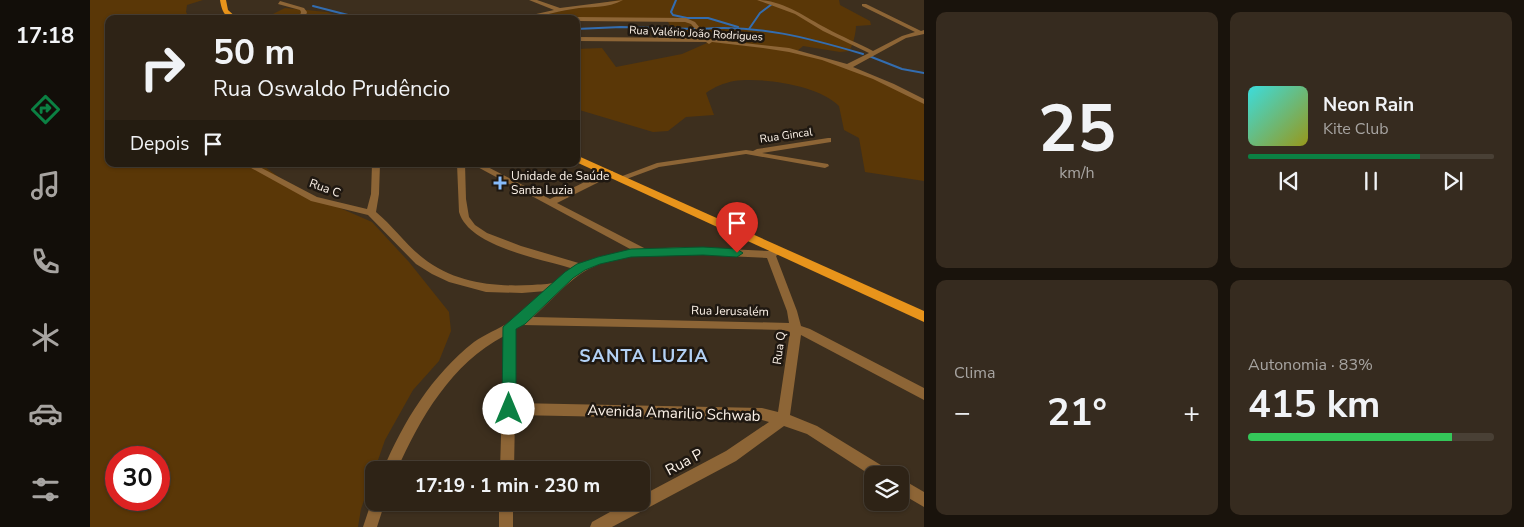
<!DOCTYPE html>
<html lang="pt">
<head>
<meta charset="utf-8">
<style>
  body { margin:0; font-family:"Nunito Sans",sans-serif; background:#362b1f; color:#f1f3f6; height:100vh; display:flex; flex-direction:column; font-size:19px; white-space:nowrap }
  * { box-sizing:border-box; margin:0 }
  p { font-size:16px; color:#a7a4a1 }
  .icon { flex:none; width:28px; height:28px; fill:none; stroke:currentColor; stroke-width:2; stroke-linecap:round; stroke-linejoin:round }
  .map { position:relative; flex:1; overflow:hidden }
  .panel { display:flex; flex-direction:column; gap:12px; padding:12px; background:#19130c; width:600px }
  .panel>* { flex:none }
  .guide { position:absolute; left:15px; top:15px; width:475px; height:152px; border-radius:10px; box-shadow:0 1px 4px #0004,0 0 0 1px #494035; background:#2e2316; color:#f1f3f6; overflow:hidden }
  .fabs { position:absolute; left:774px; top:466px; display:grid; gap:10px }
  .fabs a { display:grid; place-items:center; width:45px; height:45px; border-radius:10px; background:#2e2316; box-shadow:0 1px 4px #0004,0 0 0 1px #494035; font-size:25px }
  .speed { position:absolute; left:15px; top:446px; display:flex; gap:10px; font-size:25px; font-weight:700; text-align:center }
  .speed>* { display:grid; place-content:center; width:65px; height:65px; border-radius:50%; background:#2e2316; box-shadow:0 1px 4px #0004,0 0 0 1px #494035; line-height:1 }
  .speed .limit { border:8px solid #d22; background:#fff; color:#111 }
  .pin { position:absolute; display:grid; place-items:center; width:42px; height:42px; color:#fff; margin:-51px -21px; border-radius:50% 50% 50% 0; rotate:-45deg; box-shadow:0 0 5px #0007 }
  .pin .icon { rotate:45deg }
  .me { position:absolute; width:55px; margin:-28px; rotate:0deg; stroke-linejoin:round; filter:drop-shadow(0 0 4px #0008) }
  .turn { display:flex; align-items:center; gap:18px; height:105px; padding:0 25px; font-size:22px }
  .turn .icon { width:65px; height:65px; stroke-width:2.5 }
  .turn b { display:block; font-size:35px; line-height:42px }
  .then { display:flex; align-items:center; height:48px; padding:0 25px; background:#0003; gap:10px; font-size:19px }
  .big { font-size:38px; font-weight:700; line-height:1.1 }
  .panel .widget { flex:1; display:flex; flex-direction:column; justify-content:center; gap:8px; min-width:0; padding:0 18px; border-radius:10px; background:#362b1f }
  .panel .dial { align-items:center; gap:0 }
  .dial b { font-size:65px; line-height:1 }
  .song { display:flex; align-items:center; gap:15px }
  .cover { width:60px; height:60px; border-radius:8px; background:linear-gradient(135deg,hsl(180 70% 55%),hsl(60 70% 35%)) }
  .played { height:5px; border-radius:2px; background:linear-gradient(90deg,#0b8043 70%,#494035 70%) }
  .keys { display:flex; justify-content:space-around; direction:ltr }
  .heat { display:flex; justify-content:space-between; align-items:center; font-size:28px; direction:ltr }
  .charge { height:8px; border-radius:4px; background:linear-gradient(90deg,#34c759 83%,#494035 0) }
  .panel .tiles { flex:1; display:grid; gap:12px; grid-template-columns:repeat(2,1fr) }
  .trip { position:absolute; left:275px; top:461px; width:285px; height:50px; border-radius:10px; background:#2e2316; box-shadow:0 1px 4px #0004,0 0 0 1px #494035; font-weight:700; line-height:50px; text-align:center }
  main { display:flex; flex:1; min-height:0 }
  .menu { display:flex; flex-direction:column; width:90px; justify-content:space-around; align-items:center; background:#120e09; color:#a7a4a1 }
  .menu .icon { width:35px; height:35px }
  .menu .on { color:#0b8043 }
  .menu b { font-size:22px; color:#f1f3f6 }
  .map>svg:first-child { display:block }
  .green { fill:#5a3707; fill-rule:evenodd }
  .lines { fill:none; stroke-linecap:round; stroke-linejoin:round }
  .stream { stroke:#336db0; stroke-width:2 }
  .street { fill:#8d6536; fill-rule:evenodd }
  .primary { fill:#e8941b; fill-rule:evenodd }
  .route { fill:#0b8043; stroke:#07532c }
  .poi-dot { fill:#86bbfb; stroke:#1f1811; stroke-width:2 }
  .labels { text-anchor:middle; stroke-width:5; stroke-linejoin:round; paint-order:stroke }
  .far-street-label { font-size:11px; fill:#fdf3e9; stroke:#1f1811 }
  .poi-label { font-size:12px; fill:#fdf3e9; stroke:#1f1811; text-anchor:start }
  .street-label { font-size:12px; fill:#fdf3e9; stroke:#1f1811 }
  .near-street-label { font-size:15px; fill:#fdf3e9; stroke:#1f1811 }
  .district-label { font-size:18px; font-weight:bold; letter-spacing:1px; fill:#b3d1f5; stroke:#1f1811 }
</style>
</head>
<body>
<main>
<nav class="menu">
<b>17:18</b>
<svg class="icon on" aria-label="directions" viewBox="0 0 24 24"><path d="M12 3l9 9-9 9-9-9zM9 14v-3h6M13 9l2 2-2 2"/></svg>
<svg class="icon" aria-label="music" viewBox="0 0 24 24"><path d="M9 18V5l10-2v13"/><circle cx="6" cy="18" r="3"/><circle cx="16" cy="16" r="3"/></svg>
<svg class="icon" aria-label="phone" viewBox="0 0 24 24"><path d="M5 4h4l2 5-3 2q2 4 5 5l2-3 5 2v4C11 20 4 13 5 4z"/></svg>
<svg class="icon" aria-label="climate" viewBox="0 0 24 24"><path d="M12 3v18M4 7l16 10M4 17L20 7"/></svg>
<svg class="icon" aria-label="car" viewBox="0 0 24 24"><path d="M5 17H2v-5l4-1 3-4h7l3 4 3 1v5h-3M9 17h6M6 11h13"/><circle cx="7" cy="17" r="2"/><circle cx="17" cy="17" r="2"/></svg>
<svg class="icon" aria-label="filters" viewBox="0 0 24 24"><path d="M4 7h16M4 17h16"/><circle cx="9" cy="7" r="2"/><circle cx="15" cy="17" r="2"/></svg>
</nav>
<div class="map">
<svg width="834" height="527" viewBox="0 0 834 527">
  <rect width="100%" height="100%" fill="#3d2f1e"/>
  <g class="green">
    <path d="M 0,0 L 113,0 L 97,5 L 96,12 L 100,19 L 19,19 L 19,164 L 171,164 L 202,187 L 282,222 L 319,262 L 359,312 L 361,331 L 349,361 L 323,390 L 295,440 L 271,509 L 268,527 L 0,527 ZM 26,458 L 69,458 L 69,500 L 26,500 Z"/>
    <path d="M 528,0 L 749,0 L 750,5 L 780,21 L 781,25 L 766,26 C 766,32 763,46 759,51 L 750,52 L 713,46 L 705,53 C 748,60 795,83 834,103 L 834,181 L 775,172 L 769,138 L 754,130 L 749,106 C 729,85 672,77 644,81 C 634,83 624,87 616,93 L 624,115 L 596,117 L 578,131 L 563,132 L 486,109 L 486,49 L 512,48 L 526,67 L 592,54 L 617,43 L 614,33 L 583,31 L 576,18 L 430,19 Z"/>
    <path d="M 195,8 L 237,12 L 256,19 L 173,19 Z"/>
  </g>
  <g class="lines">
    <g class="stream">
      <path d="M 586,0 L 581,12 L 583,15 L 597,18 L 618,18 L 648,27"/>
      <path d="M 223,6 L 258,15 L 263,19"/>
      <path d="M 486,29 L 531,27 L 606,29"/>
      <path d="M 611,29 C 667,24 719,38 773,54"/>
      <path d="M 659,29 L 670,13 L 682,4"/>
      <path d="M 779,56 L 812,69 L 834,73"/>
    </g>
    <g class="street">
      <path d="M 439,0 L 447,0 L 470,8 L 533,0 C 518,9 499,6 483,9 C 463,12 444,19 424,19 L 464,10 Z"/>
      <path d="M 667,0 C 693,0 715,17 736,28 C 752,37 768,43 783,51 L 812,36 L 825,32 L 772,6 L 772,4 L 776,4 L 831,31 L 834,30 L 834,34 L 816,38 L 763,67 L 804,84 L 834,99 L 834,104 L 783,79 L 732,60 L 699,52 L 673,48 L 622,42 L 619,44 L 616,42 L 486,41 L 486,37 L 613,38 L 601,24 L 595,22 L 486,21 L 486,19 L 483,19 L 486,17 L 596,18 L 605,22 L 619,39 L 699,48 L 757,64 L 779,53 L 733,31 L 705,14 Z"/>
      <path d="M 190,1 L 214,8 L 217,12 L 215,19 L 209,19 L 211,12 L 210,10 L 188,4 Z"/>
      <path d="M 738,138 L 741,138 L 741,142 L 672,153 L 738,164 L 739,166 L 735,168 L 656,154 L 569,167 L 531,181 L 527,178 L 567,163 L 656,150 L 663,151 L 667,149 Z"/>
      <path d="M 154,164 L 164,164 L 227,197 L 277,209 L 281,194 L 282,164 L 290,164 L 289,194 L 286,212 C 303,226 315,244 333,258 C 365,283 403,287 442,285 C 449,284 459,285 465,282 C 471,280 478,272 484,269 C 452,259 379,247 369,212 L 367,164 L 375,164 L 376,199 L 379,217 L 385,225 L 397,233 L 431,246 L 492,264 L 508,257 L 542,250 L 382,164 L 392,164 L 460,199 L 517,171 L 523,171 L 523,175 L 467,203 L 556,249 L 594,247 L 679,251 L 686,248 L 692,248 L 694,250 L 686,256 L 707,311 L 711,326 L 720,329 L 834,388 L 834,400 L 711,335 L 700,415 L 727,426 L 799,470 L 801,475 L 782,476 L 717,434 L 694,426 L 646,461 L 522,527 L 500,527 L 502,522 L 538,502 L 551,502 L 551,496 L 636,451 L 679,422 L 672,420 L 425,415 L 424,470 L 410,470 L 414,336 C 362,363 330,418 307,470 L 293,470 C 313,422 342,375 384,342 C 395,334 409,329 421,321 C 434,313 445,302 456,291 L 432,293 L 396,292 L 359,282 L 342,274 L 326,264 L 278,215 L 221,201 ZM 572,254 L 616,255 L 677,258 L 697,311 L 699,323 L 443,317 C 459,303 472,287 489,275 C 513,258 544,256 572,254 ZM 432,325 L 694,330 L 700,332 L 688,412 L 672,408 L 425,403 L 426,329 Z"/>
      <path d="M 810,478 L 834,492 L 834,507 L 810,493 Z"/>
      <path d="M 283,497 L 284,502 L 295,502 L 287,527 L 273,527 Z"/>
      <rect x="409" y="502" width="14" height="25"/>
    </g>
    <g class="primary">
      <path d="M 130,0 L 136,0 L 138,10 L 148,19 C 135,19 132,12 130,0 Z"/>
      <path d="M 486,155 L 834,311 L 834,322 L 486,162 Z"/>
    </g>
  </g>
  <path class="route" d="M 613,247 L 647,249 L 653,253 L 647,257 L 613,255 L 541,257 L 510,264 L 495,270 L 483,278 L 435,324 L 426,329 L 426,409 L 424,414 L 419,416 L 414,414 L 412,409 L 413,327 L 475,272 L 487,264 L 508,257 L 541,249 Z"/>
  <path class="poi-dot" d="M407.5 175.5h5v5h5v5h-5v5h-5v-5h-5v-5h5z"/>
  <g class="labels">
    <g class="far-street-label">
      <text transform="translate(606 33) rotate(3)" y="4">Rua Valério João Rodrigues</text>
      <text transform="translate(696 135) rotate(-8)" y="4">Rua Gincal</text>
    </g>
    <g class="poi-label">
      <text x="421" y="180">Unidade de Saúde<tspan x="421" dy="14">Santa Luzia</tspan></text>
    </g>
    <g class="street-label">
      <text transform="translate(235 188) rotate(20)" y="4">Rua C</text>
      <text transform="translate(640 311) rotate(1)" y="4">Rua Jerusalém</text>
      <text transform="translate(689 348) rotate(-82)" y="4">Rua Q</text>
    </g>
    <g class="near-street-label">
      <text transform="translate(584 413) rotate(2)" y="5">Avenida Amarilio Schwab</text>
      <text transform="translate(594 462) rotate(-28)" y="5">Rua P</text>
    </g>
    <g class="district-label">
      <text x="554" y="362">SANTA LUZIA</text>
    </g>
  </g>
</svg>
<div class="fabs">
<a><svg class="icon" aria-label="layers" viewBox="0 0 24 24"><path d="M12 4l9 5-9 5-9-5zM3 14l9 5 9-5"/></svg></a>
</div>
<div class="speed"><div class="limit">30</div></div>
<div class="pin" style="left:647px;top:253px;background:#d93025"><svg class="icon" aria-label="arrive" viewBox="0 0 24 24"><path d="M6 21V4h12l-3 4 3 4H6"/></svg></div>
<svg class="me" style="left:419px;top:409px" viewBox="-20 -20 40 40"><circle r="19" fill="#fff"/><path d="M0-13L10 11 0 6-10 11z" fill="#0b8043"/></svg>
<div class="trip">17:19 · 1 min · 230 m</div>
<div class="guide">
<div class="turn"><svg class="icon" aria-label="right" viewBox="0 0 24 24"><path d="M7 20v-9h11M14 6l5 5-5 5"/></svg><div><b>50 m</b>Rua Oswaldo Prudêncio</div></div>
<div class="then">Depois<svg class="icon" aria-label="arrive" viewBox="0 0 24 24"><path d="M6 21V4h12l-3 4 3 4H6"/></svg></div>
</div>
</div>
<section class="panel">
<div class="tiles">
<div class="widget dial"><b>25</b><p>km/h</p></div>
<div class="widget">
<div class="song"><i class="cover"></i><div><b>Neon Rain</b><p>Kite Club</p></div></div>
<div class="played"></div>
<div class="keys"><svg class="icon" aria-label="previous" viewBox="0 0 24 24"><path d="M18 5L8 12l10 7zM5 5v14"/></svg><svg class="icon" aria-label="pause" viewBox="0 0 24 24"><path d="M8 5v14M16 5v14"/></svg><svg class="icon" aria-label="next" viewBox="0 0 24 24"><path d="M6 5l10 7-10 7zM19 5v14"/></svg></div>
</div>
<div class="widget"><p>Clima</p>
<div class="heat"><a>−</a><b class="big">21°</b><a>+</a></div>
</div>
<div class="widget"><p>Autonomia · 83%</p><b class="big">415 km</b><div class="charge"></div></div>
</div>
</section>
</main>
</body>
</html>
